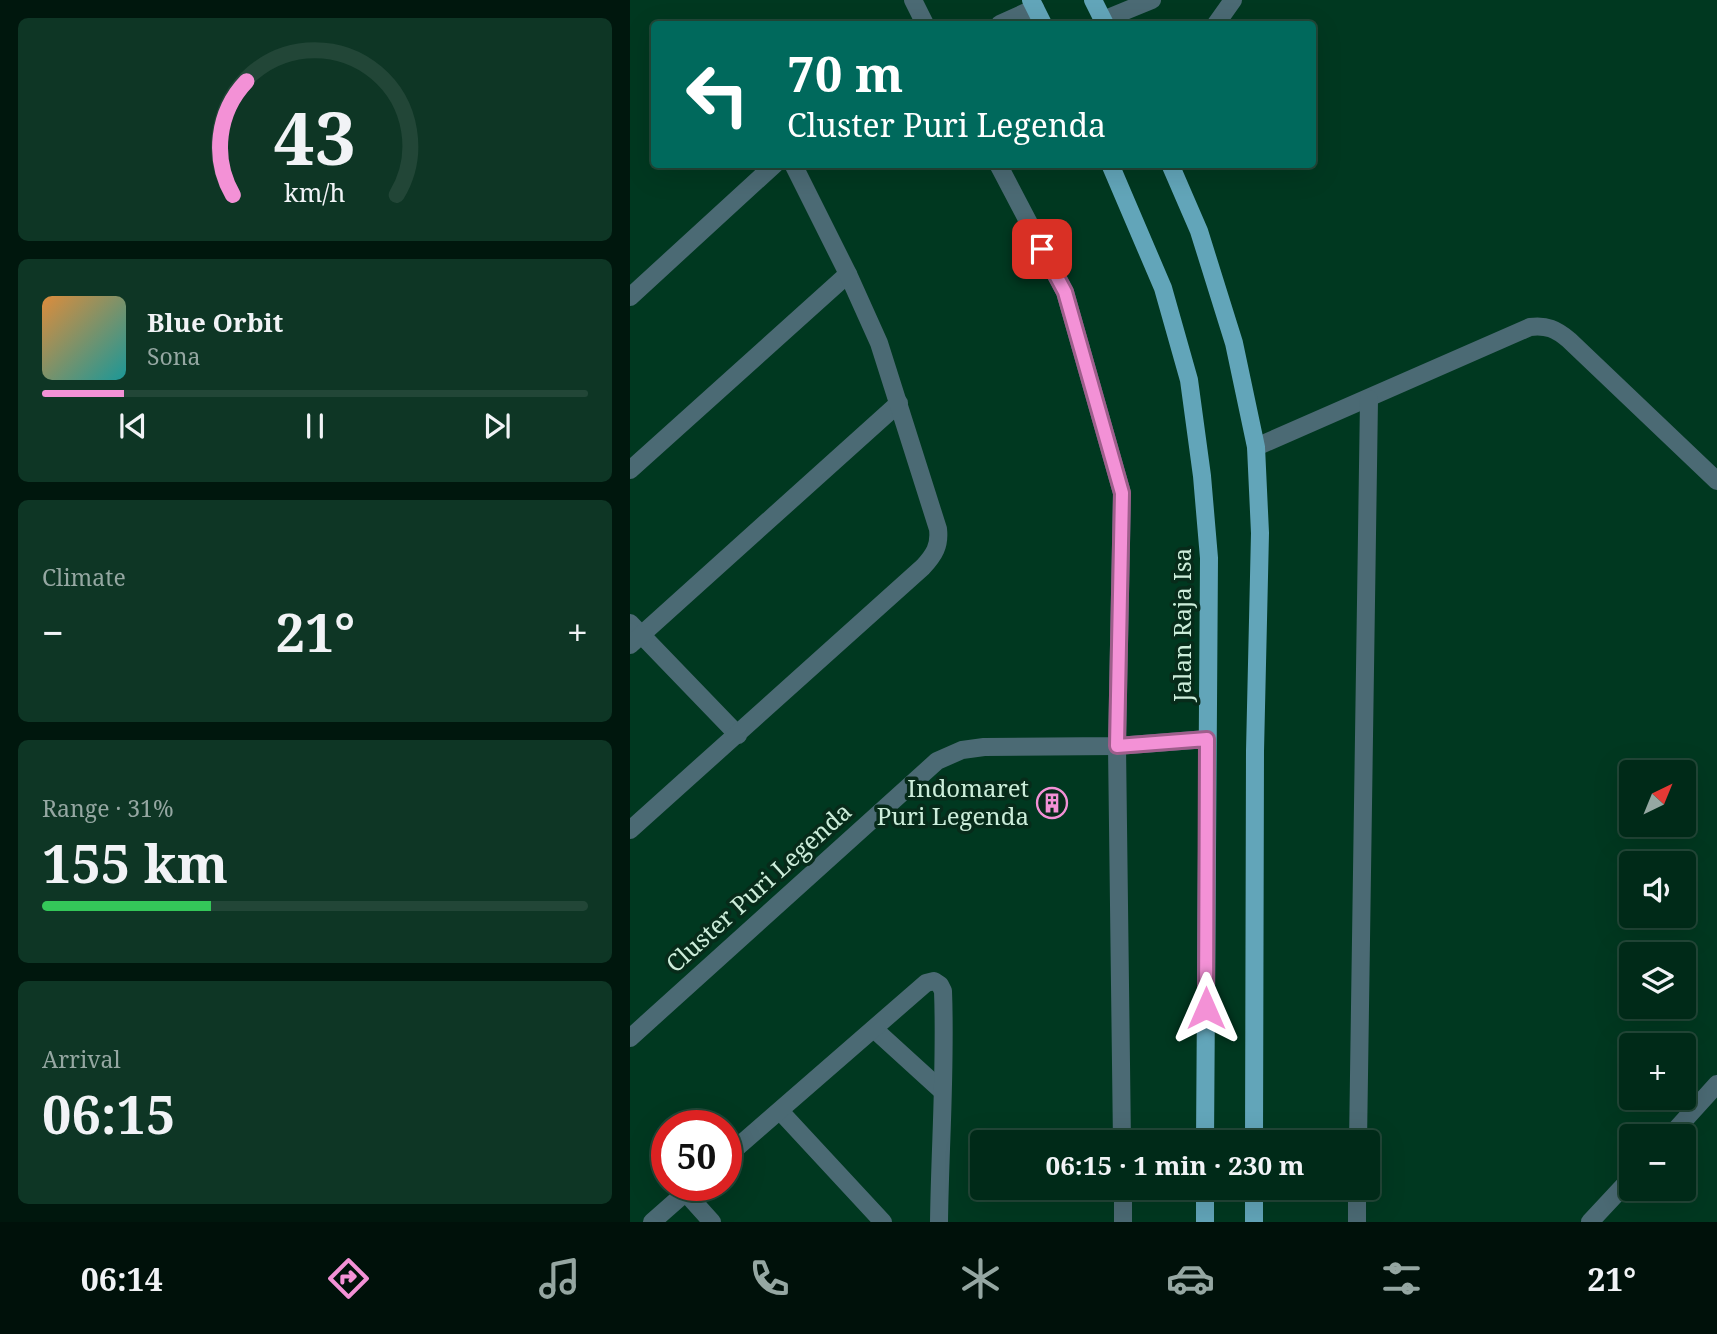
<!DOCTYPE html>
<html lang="en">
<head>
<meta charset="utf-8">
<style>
  body { margin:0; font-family:"Noto Serif",serif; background:#0e3625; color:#f1f3f6; height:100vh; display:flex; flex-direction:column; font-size:26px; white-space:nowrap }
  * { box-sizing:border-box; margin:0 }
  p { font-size:23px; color:#95a7a2 }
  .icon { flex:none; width:38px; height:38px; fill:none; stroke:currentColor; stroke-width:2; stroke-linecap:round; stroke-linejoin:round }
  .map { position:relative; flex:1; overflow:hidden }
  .drawer { display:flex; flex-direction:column; gap:18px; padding:18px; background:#00170d; width:630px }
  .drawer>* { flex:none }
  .banner { position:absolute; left:21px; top:21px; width:665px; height:147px; border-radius:7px; box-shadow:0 7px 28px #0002,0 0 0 2px #224637; background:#00695c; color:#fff; overflow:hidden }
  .needle { width:46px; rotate:43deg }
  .fabs { position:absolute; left:989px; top:760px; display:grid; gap:14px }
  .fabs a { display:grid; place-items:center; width:77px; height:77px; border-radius:7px; background:#002a18; box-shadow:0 7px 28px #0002,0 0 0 2px #224637; font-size:35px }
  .speed { position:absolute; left:21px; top:1110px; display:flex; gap:14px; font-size:35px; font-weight:700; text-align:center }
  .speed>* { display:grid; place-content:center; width:91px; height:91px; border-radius:50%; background:#002a18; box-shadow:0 7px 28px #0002,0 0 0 2px #224637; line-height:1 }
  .speed .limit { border:10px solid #d22; background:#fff; color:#111 }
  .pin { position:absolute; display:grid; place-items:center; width:60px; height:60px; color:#fff; margin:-30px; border-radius:14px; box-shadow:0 4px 10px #0006 }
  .me { position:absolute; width:77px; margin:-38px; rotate:0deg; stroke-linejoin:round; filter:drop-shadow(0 0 5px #0008) }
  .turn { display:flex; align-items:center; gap:24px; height:147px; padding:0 21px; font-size:32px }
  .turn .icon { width:91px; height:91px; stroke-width:2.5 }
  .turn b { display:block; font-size:49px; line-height:60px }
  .big { font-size:52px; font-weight:700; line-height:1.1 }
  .drawer .card { flex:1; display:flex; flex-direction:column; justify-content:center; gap:10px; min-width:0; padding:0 24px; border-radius:10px; background:#0e3625 }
  .drawer .dial { align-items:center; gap:0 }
  .dial svg { height:182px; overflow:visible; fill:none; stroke:#224637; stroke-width:7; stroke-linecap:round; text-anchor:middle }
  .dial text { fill:#f1f3f6; stroke:none }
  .song { display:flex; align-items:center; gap:21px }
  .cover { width:84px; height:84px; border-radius:10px; background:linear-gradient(135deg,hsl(30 70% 55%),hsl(180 70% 35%)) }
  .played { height:7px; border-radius:4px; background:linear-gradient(90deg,#f391d6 15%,#224637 15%) }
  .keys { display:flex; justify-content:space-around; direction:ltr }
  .heat { display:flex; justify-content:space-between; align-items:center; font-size:38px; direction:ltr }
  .charge { height:10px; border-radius:5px; background:linear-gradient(90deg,#34c759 31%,#224637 0) }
  .trip { position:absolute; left:340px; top:1130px; width:410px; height:70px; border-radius:7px; background:#002a18; box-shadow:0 7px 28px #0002,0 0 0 2px #224637; font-weight:700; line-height:70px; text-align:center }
  .tab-bar { display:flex; height:112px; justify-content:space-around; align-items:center; background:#00110a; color:#95a7a2 }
  .tab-bar .icon { width:49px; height:49px }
  .tab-bar .on { color:#f391d6 }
  .tab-bar b { font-size:32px; color:#f1f3f6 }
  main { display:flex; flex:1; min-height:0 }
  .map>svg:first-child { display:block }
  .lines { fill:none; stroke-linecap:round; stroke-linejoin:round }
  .minor { stroke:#4b6a74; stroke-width:18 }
  .major { stroke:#62a5b9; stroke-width:18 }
  .route-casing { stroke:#9e5e8b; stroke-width:18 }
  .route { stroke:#f391d6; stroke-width:12 }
  .labels { text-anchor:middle; stroke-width:7; stroke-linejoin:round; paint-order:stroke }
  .street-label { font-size:24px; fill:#ccedda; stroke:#072b1a }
  .poi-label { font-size:24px; fill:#ccedda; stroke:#072b1a; text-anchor:end }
</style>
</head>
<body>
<main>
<section class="drawer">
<div class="card dial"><svg viewBox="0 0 100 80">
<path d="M14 69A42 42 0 1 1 86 69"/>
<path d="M14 69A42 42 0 0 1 20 19" stroke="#f391d6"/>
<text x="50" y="56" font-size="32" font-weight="700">43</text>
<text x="50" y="72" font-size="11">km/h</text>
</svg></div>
<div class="card">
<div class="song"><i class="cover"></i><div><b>Blue Orbit</b><p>Sona</p></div></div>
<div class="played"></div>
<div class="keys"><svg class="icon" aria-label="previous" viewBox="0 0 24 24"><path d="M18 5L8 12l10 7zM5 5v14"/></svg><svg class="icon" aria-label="pause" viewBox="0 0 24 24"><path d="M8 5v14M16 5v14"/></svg><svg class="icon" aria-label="next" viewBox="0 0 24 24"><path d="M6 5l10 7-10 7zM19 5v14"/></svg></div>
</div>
<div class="card"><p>Climate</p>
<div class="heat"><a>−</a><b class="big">21°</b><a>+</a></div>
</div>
<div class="card"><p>Range · 31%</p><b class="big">155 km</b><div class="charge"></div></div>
<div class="card"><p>Arrival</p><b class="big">06:15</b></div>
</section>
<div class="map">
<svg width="1087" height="1222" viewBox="0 0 1087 1222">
  <rect width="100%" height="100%" fill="#003820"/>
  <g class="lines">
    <g class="minor">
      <path d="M 283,0 L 295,24"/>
      <path d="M 473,20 L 522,0"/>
      <path d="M 370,24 L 405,8"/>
      <path d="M 586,24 L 603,0"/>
      <path d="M 368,164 L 435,292 L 492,493 L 487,746 L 492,1143"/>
      <path d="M 0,297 L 145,164"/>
      <path d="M 626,447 L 900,327 C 917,325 926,329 939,340 L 1087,481"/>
      <path d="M 0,470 L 218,274"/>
      <path d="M 0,623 L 108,735"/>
      <path d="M 0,645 L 269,403"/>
      <path d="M 0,830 L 293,567 C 304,555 310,546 308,529 L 249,343 L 218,274 L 163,164"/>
      <path d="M 244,1029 L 311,1090"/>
      <path d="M 0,1038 L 307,761 L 332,750 L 354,747 L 487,746 L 577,739"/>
      <path d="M 150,1111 L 253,1222"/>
      <path d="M 1040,1136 L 1087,1084"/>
      <path d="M 728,1143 L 739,399"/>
      <path d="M 96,1157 L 296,983 L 304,981 L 310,985 L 313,991 C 316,1068 310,1145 309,1222"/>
      <path d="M 493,1188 L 493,1222"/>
      <path d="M 55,1192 L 82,1222"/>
      <path d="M 22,1222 L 64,1185"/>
      <path d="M 727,1222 L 727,1188"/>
      <path d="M 960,1222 L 1001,1178"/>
    </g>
    <g class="major">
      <path d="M 401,0 L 413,24"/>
      <path d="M 463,0 L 475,24"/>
      <path d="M 480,164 L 533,288 L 559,380 L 572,476 L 579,558 L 575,1143"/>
      <path d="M 540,164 L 569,231 L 604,343 L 626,447 L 630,533 L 625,751 L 624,1143"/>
      <path d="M 575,1222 L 575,1188"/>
      <path d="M 624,1222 L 624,1188"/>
    </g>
  </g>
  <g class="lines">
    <g class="route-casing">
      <path id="route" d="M 412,249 L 435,292 L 492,493 L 487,746 L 577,739 L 576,1008"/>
    </g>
    <use href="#route" class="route"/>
  </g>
  <defs>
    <g id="building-ring" transform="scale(1.575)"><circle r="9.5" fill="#072b1a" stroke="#f391d6" stroke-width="1.5"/><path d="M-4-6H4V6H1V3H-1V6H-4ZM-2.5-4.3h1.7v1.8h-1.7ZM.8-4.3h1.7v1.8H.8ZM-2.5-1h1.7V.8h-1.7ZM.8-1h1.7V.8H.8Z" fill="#f391d6"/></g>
  </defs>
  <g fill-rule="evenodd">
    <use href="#building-ring" x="422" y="803"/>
  </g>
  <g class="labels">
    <g class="street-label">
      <text transform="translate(553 625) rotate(-90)" y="8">Jalan Raja Isa</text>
      <text transform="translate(129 888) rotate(-42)" y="8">Cluster Puri Legenda</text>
    </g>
    <g class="poi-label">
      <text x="399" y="797">Indomaret<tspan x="399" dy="28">Puri Legenda</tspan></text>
    </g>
  </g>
</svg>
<div class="fabs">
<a><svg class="needle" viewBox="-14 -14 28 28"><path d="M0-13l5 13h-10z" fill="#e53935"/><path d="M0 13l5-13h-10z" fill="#95a7a2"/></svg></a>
<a><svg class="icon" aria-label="sound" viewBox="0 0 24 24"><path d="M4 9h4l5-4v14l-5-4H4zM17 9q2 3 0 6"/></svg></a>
<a><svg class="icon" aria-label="layers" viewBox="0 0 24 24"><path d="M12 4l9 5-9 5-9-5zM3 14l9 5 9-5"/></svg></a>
<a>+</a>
<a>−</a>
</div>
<div class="speed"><div class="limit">50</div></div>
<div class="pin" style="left:412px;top:249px;background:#d93025"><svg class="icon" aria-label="arrive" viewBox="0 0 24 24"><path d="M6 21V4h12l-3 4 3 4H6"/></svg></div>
<svg class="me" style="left:576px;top:1008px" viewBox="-20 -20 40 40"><path d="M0-17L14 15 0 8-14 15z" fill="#f391d6" stroke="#fff" stroke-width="4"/></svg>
<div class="trip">06:15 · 1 min · 230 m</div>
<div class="banner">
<div class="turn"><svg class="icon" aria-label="left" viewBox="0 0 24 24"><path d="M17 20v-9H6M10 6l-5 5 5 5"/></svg><div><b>70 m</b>Cluster Puri Legenda</div></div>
</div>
</div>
</main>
<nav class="tab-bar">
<b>06:14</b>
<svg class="icon on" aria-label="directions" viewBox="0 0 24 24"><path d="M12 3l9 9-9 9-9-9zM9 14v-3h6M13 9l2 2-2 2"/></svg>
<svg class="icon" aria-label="music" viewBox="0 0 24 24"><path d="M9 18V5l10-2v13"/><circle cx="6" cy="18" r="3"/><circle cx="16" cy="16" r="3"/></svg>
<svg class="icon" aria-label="phone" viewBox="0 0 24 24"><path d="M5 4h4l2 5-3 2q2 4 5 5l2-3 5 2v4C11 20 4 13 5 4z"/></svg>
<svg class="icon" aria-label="climate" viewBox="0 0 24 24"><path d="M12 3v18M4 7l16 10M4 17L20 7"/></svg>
<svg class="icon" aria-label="car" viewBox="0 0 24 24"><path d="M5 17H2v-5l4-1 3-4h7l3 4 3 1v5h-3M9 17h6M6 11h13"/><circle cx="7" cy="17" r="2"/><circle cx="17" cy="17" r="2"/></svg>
<svg class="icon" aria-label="filters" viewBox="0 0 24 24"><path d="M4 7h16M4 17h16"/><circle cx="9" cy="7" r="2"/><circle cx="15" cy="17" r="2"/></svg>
<b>21°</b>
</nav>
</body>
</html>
